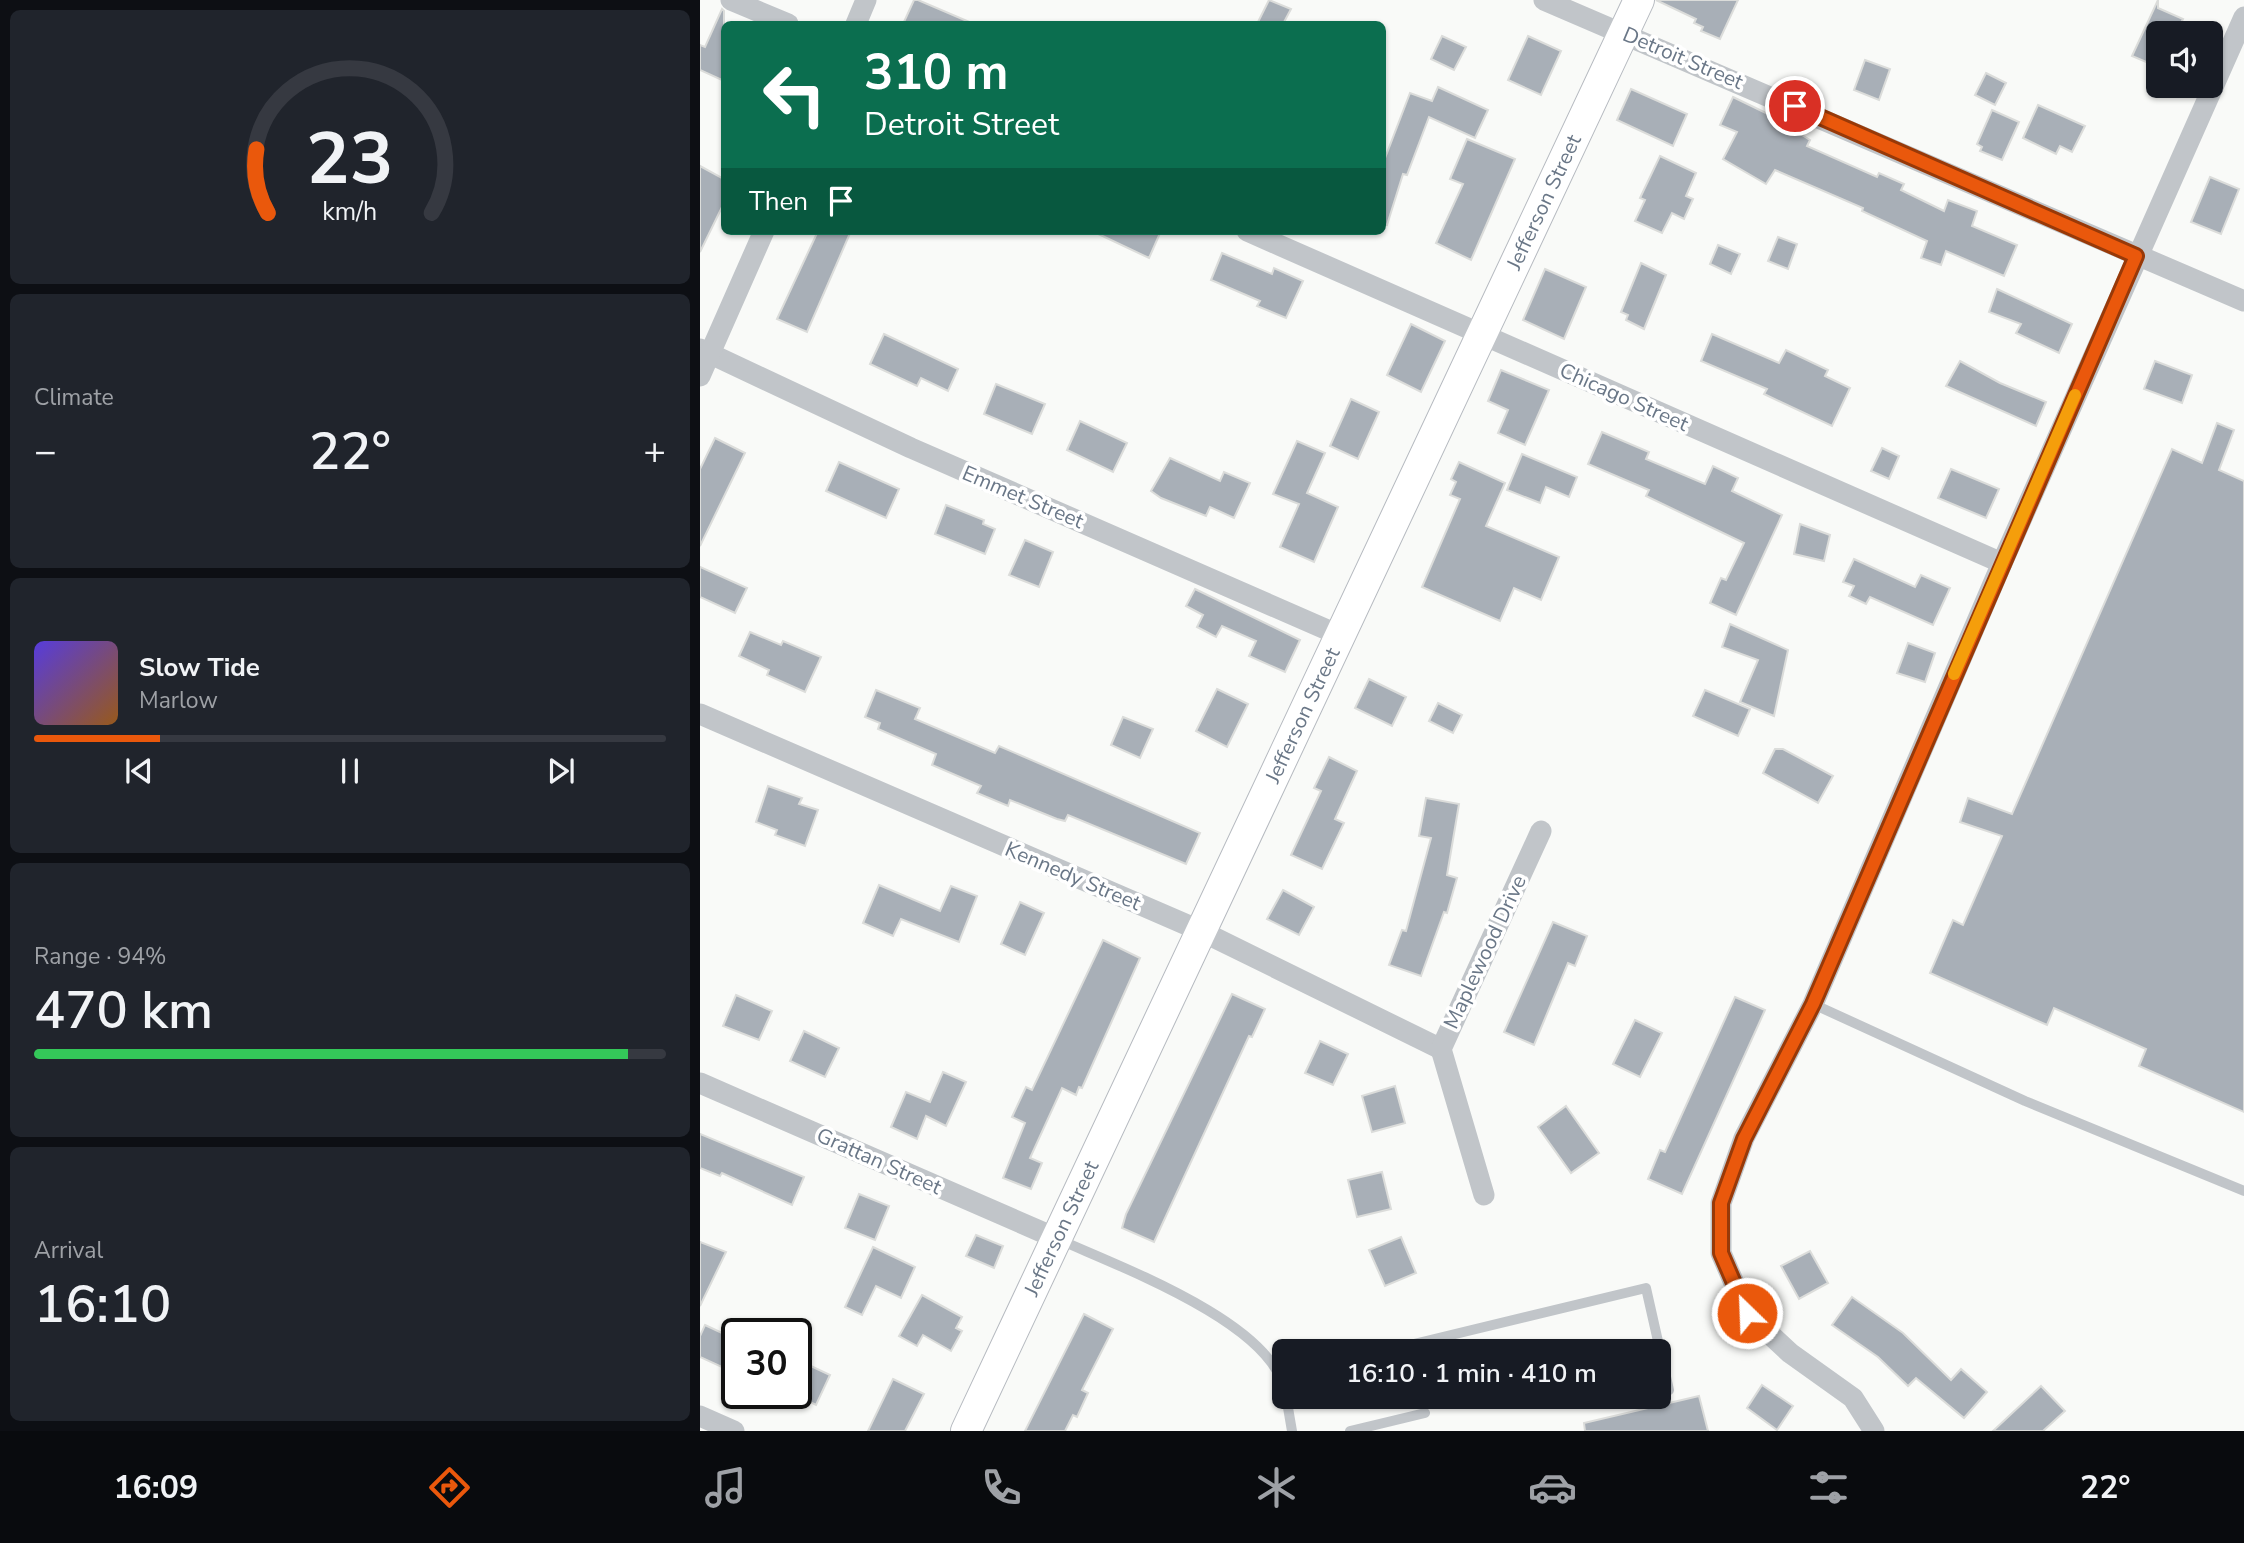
<!DOCTYPE html>
<html lang="en">
<head>
<meta charset="utf-8">
<style>
  body { margin:0; font-family:"Nunito Sans",sans-serif; background:#20242c; color:#f1f3f6; height:100vh; display:flex; flex-direction:column; font-size:26px; white-space:nowrap }
  * { box-sizing:border-box; margin:0 }
  p { font-size:23px; color:#9ea1a6 }
  .icon { flex:none; width:38px; height:38px; fill:none; stroke:currentColor; stroke-width:2; stroke-linecap:round; stroke-linejoin:round }
  .map { position:relative; flex:1; overflow:hidden }
  .details { display:flex; flex-direction:column; gap:10px; padding:10px; background:#0d0f14; width:700px }
  .details>* { flex:none }
  .top-card { position:absolute; left:21px; top:21px; width:665px; height:214px; border-radius:10px; box-shadow:0 2px 5px #0004; background:#0b6e4f; color:#fff; overflow:hidden }
  .controls { position:absolute; left:1446px; top:21px; display:grid; gap:14px }
  .controls a { display:grid; place-items:center; width:77px; height:77px; border-radius:10px; background:#171b24; box-shadow:0 2px 5px #0004; font-size:35px }
  .speed { position:absolute; left:21px; top:1318px; display:flex; gap:14px; font-size:35px; font-weight:700; text-align:center }
  .speed>* { display:grid; place-content:center; width:91px; height:91px; border-radius:50%; background:#171b24; box-shadow:0 2px 5px #0004; line-height:1 }
  .speed .limit { border:4px solid #111; border-radius:10px; background:#fff; color:#111 }
  .pin { position:absolute; display:grid; place-items:center; width:60px; height:60px; color:#fff; margin:-30px; border:4px solid #fff; border-radius:50%; box-shadow:0 2px 7px #0007 }
  .me { position:absolute; width:77px; margin:-38px; rotate:336deg; stroke-linejoin:round; filter:drop-shadow(0 0 5px #0008) }
  .turn { display:flex; align-items:center; gap:24px; height:147px; padding:0 28px; font-size:32px }
  .turn .icon { width:91px; height:91px; stroke-width:2.5 }
  .turn b { display:block; font-size:49px; line-height:60px }
  .then { display:flex; align-items:center; height:66px; padding:0 28px; background:#0003; gap:14px; font-size:26px }
  .big { font-size:52px; font-weight:600; line-height:1.1 }
  .details .card { flex:1; display:flex; flex-direction:column; justify-content:center; gap:10px; min-width:0; padding:0 24px; border-radius:10px; background:#20242c }
  .details .dial { align-items:center; gap:0 }
  .dial svg { height:182px; overflow:visible; fill:none; stroke:#363941; stroke-width:7; stroke-linecap:round; text-anchor:middle }
  .dial text { fill:#f1f3f6; stroke:none }
  .song { display:flex; align-items:center; gap:21px }
  .cover { width:84px; height:84px; border-radius:10px; background:linear-gradient(135deg,hsl(250 70% 55%),hsl(30 70% 35%)) }
  .played { height:7px; border-radius:4px; background:linear-gradient(90deg,#ea580c 20%,#363941 20%) }
  .keys { display:flex; justify-content:space-around; direction:ltr }
  .heat { display:flex; justify-content:space-between; align-items:center; font-size:38px; direction:ltr }
  .charge { height:10px; border-radius:5px; background:linear-gradient(90deg,#34c759 94%,#363941 0) }
  .trip { position:absolute; left:572px; top:1339px; width:399px; height:70px; border-radius:10px; background:#171b24; box-shadow:0 2px 5px #0004; font-weight:600; line-height:70px; text-align:center }
  .menu { display:flex; height:112px; justify-content:space-around; align-items:center; background:#090b0e; color:#9ea1a6 }
  .menu .icon { width:49px; height:49px }
  .menu .active { color:#ea580c }
  .menu b { font-size:32px; color:#f1f3f6 }
  main { display:flex; flex:1; min-height:0 }
  .map>svg:first-child { display:block }
  .building { fill:#a8afb7; stroke:#dbdcda; stroke-width:2 }
  .lines { fill:none; stroke-linecap:round; stroke-linejoin:round }
  .secondary-casing { stroke:#b6bac0; stroke-width:32 }
  .lane { stroke:#c1c5c9; stroke-width:10 }
  .street { stroke:#c1c5c9; stroke-width:21 }
  .secondary { stroke:#fff; stroke-width:30 }
  .route-casing { stroke:#983908; stroke-width:18 }
  .route { stroke:#ea580c; stroke-width:12 }
  .slow { stroke:#f59e0b; stroke-width:12 }
  .labels { text-anchor:middle; stroke-width:7; stroke-linejoin:round; paint-order:stroke }
  .street-label { font-size:21px; fill:#6a7787; stroke:#fff }
</style>
</head>
<body>
<main>
<section class="details">
<div class="card dial"><svg viewBox="0 0 100 80">
<path d="M14 69A42 42 0 1 1 86 69"/>
<path d="M14 69A42 42 0 0 1 9 41" stroke="#ea580c"/>
<text x="50" y="56" font-size="32" font-weight="700">23</text>
<text x="50" y="72" font-size="11">km/h</text>
</svg></div>
<div class="card"><p>Climate</p>
<div class="heat"><a>−</a><b class="big">22°</b><a>+</a></div>
</div>
<div class="card">
<div class="song"><i class="cover"></i><div><b>Slow Tide</b><p>Marlow</p></div></div>
<div class="played"></div>
<div class="keys"><svg class="icon" aria-label="previous" viewBox="0 0 24 24"><path d="M18 5L8 12l10 7zM5 5v14"/></svg><svg class="icon" aria-label="pause" viewBox="0 0 24 24"><path d="M8 5v14M16 5v14"/></svg><svg class="icon" aria-label="next" viewBox="0 0 24 24"><path d="M6 5l10 7-10 7zM19 5v14"/></svg></div>
</div>
<div class="card"><p>Range · 94%</p><b class="big">470 km</b><div class="charge"></div></div>
<div class="card"><p>Arrival</p><b class="big">16:10</b></div>
</section>
<div class="map">
<svg width="1544" height="1431" viewBox="0 0 1544 1431">
  <rect width="100%" height="100%" fill="#f9faf8"/>
  <g class="building">
    <path d="M 214,0 L 218,0 L 274,24 L 203,24 Z"/>
    <path d="M 569,0 L 591,9 L 583,24 L 557,24 Z"/>
    <path d="M 956,0 L 1038,0 L 1020,39 L 1001,31 L 1003,27 L 994,23 L 996,19 Z"/>
    <path d="M 1458,0 L 1458,8 L 1483,19 L 1476,33 L 1458,33 L 1458,67 L 1432,56 Z"/>
    <path d="M 22,9 L 24,11 L 24,81 L 0,70 L 0,45 L 5,47 Z"/>
    <path d="M 742,36 L 766,47 L 754,70 L 731,59 Z"/>
    <path d="M 828,36 L 861,51 L 841,95 L 808,80 Z"/>
    <path d="M 1165,60 L 1190,69 L 1179,100 L 1154,90 Z"/>
    <path d="M 1286,73 L 1306,83 L 1295,105 L 1275,95 Z"/>
    <path d="M 738,87 L 788,110 L 775,138 L 729,117 L 707,175 L 703,174 L 687,225 L 682,224 L 682,166 L 710,93 L 732,101 Z"/>
    <path d="M 931,89 L 987,114 L 973,146 L 917,120 Z"/>
    <path d="M 1033,97 L 1070,115 L 1110,140 L 1107,146 L 1177,177 L 1179,173 L 1204,184 L 1201,190 L 1244,211 L 1248,200 L 1277,211 L 1272,226 L 1317,245 L 1304,276 L 1246,251 L 1241,265 L 1221,258 L 1227,241 L 1162,211 L 1163,208 L 1075,170 L 1066,184 L 1023,159 L 1037,132 L 1020,125 Z"/>
    <path d="M 1338,105 L 1385,126 L 1372,152 L 1360,146 L 1356,154 L 1323,138 Z"/>
    <path d="M 1292,110 L 1319,122 L 1302,160 L 1280,151 L 1282,147 L 1277,144 Z"/>
    <path d="M 767,139 L 815,159 L 771,260 L 736,243 L 763,184 L 750,179 Z"/>
    <path d="M 960,156 L 996,173 L 986,196 L 993,199 L 984,219 L 972,213 L 962,233 L 935,221 L 945,200 L 940,198 Z"/>
    <path d="M 0,166 L 24,179 L 24,203 L 0,252 Z"/>
    <path d="M 1510,177 L 1539,189 L 1521,234 L 1491,222 Z"/>
    <path d="M 118,231 L 151,231 L 107,332 L 77,319 Z"/>
    <path d="M 392,231 L 461,231 L 449,258 Z"/>
    <path d="M 1078,237 L 1097,244 L 1088,269 L 1068,261 Z"/>
    <path d="M 1018,245 L 1040,254 L 1031,274 L 1010,264 Z"/>
    <path d="M 522,253 L 572,274 L 574,268 L 603,281 L 586,318 L 557,306 L 560,301 L 511,280 Z"/>
    <path d="M 941,263 L 966,275 L 944,329 L 926,320 L 928,315 L 921,312 Z"/>
    <path d="M 845,269 L 886,287 L 864,339 L 823,320 Z"/>
    <path d="M 1297,289 L 1372,324 L 1359,353 L 1316,333 L 1321,324 L 1289,312 Z"/>
    <path d="M 711,324 L 745,341 L 721,392 L 687,375 Z"/>
    <path d="M 184,334 L 258,369 L 248,391 L 221,378 L 217,386 L 170,364 Z"/>
    <path d="M 1012,334 L 1079,363 L 1086,350 L 1128,370 L 1125,376 L 1150,388 L 1132,426 L 1064,394 L 1067,389 L 1001,361 Z"/>
    <path d="M 1260,361 L 1300,383 L 1346,402 L 1336,426 L 1246,386 Z"/>
    <path d="M 1455,361 L 1492,375 L 1482,403 L 1444,389 Z"/>
    <path d="M 801,370 L 849,390 L 825,445 L 798,433 L 808,410 L 788,401 Z"/>
    <path d="M 296,384 L 345,404 L 332,434 L 284,414 Z"/>
    <path d="M 651,399 L 679,412 L 658,459 L 630,446 Z"/>
    <path d="M 380,421 L 427,443 L 413,472 L 367,450 Z"/>
    <path d="M 1517,423 L 1534,430 L 1519,470 L 1544,481 L 1544,1112 L 1439,1066 L 1446,1049 L 1354,1008 L 1347,1025 L 1230,973 L 1253,920 L 1263,925 L 1302,836 L 1260,822 L 1268,798 L 1312,814 L 1472,449 L 1502,463 Z"/>
    <path d="M 902,432 L 949,452 L 946,459 L 1005,484 L 1013,466 L 1038,478 L 1032,491 L 1082,515 L 1036,615 L 1010,603 L 1021,578 L 1026,580 L 1044,543 L 946,496 L 949,490 L 888,464 Z"/>
    <path d="M 15,438 L 45,453 L 0,546 L 0,469 Z"/>
    <path d="M 597,441 L 625,453 L 607,493 L 638,507 L 614,562 L 580,547 L 599,504 L 573,494 Z"/>
    <path d="M 1182,448 L 1199,456 L 1189,479 L 1171,471 Z"/>
    <path d="M 822,454 L 877,477 L 869,497 L 846,487 L 840,503 L 807,490 Z"/>
    <path d="M 470,458 L 520,481 L 524,472 L 550,483 L 534,518 L 510,507 L 506,516 L 461,498 L 451,491 Z"/>
    <path d="M 139,462 L 199,489 L 186,518 L 126,491 Z"/>
    <path d="M 759,462 L 805,483 L 786,526 L 859,557 L 841,600 L 814,588 L 800,621 L 722,587 L 760,499 L 750,495 L 756,482 L 751,479 Z"/>
    <path d="M 1251,469 L 1299,489 L 1286,518 L 1238,498 Z"/>
    <path d="M 246,505 L 284,520 L 283,524 L 295,529 L 285,554 L 235,534 Z"/>
    <path d="M 1100,524 L 1130,535 L 1124,561 L 1094,554 Z"/>
    <path d="M 325,540 L 353,552 L 339,587 L 309,575 Z"/>
    <path d="M 1154,559 L 1215,587 L 1221,575 L 1250,588 L 1233,625 L 1170,597 L 1166,604 L 1149,596 L 1154,586 L 1143,582 Z"/>
    <path d="M 0,567 L 47,588 L 35,613 L 0,597 Z"/>
    <path d="M 495,589 L 600,640 L 585,672 L 549,656 L 556,641 L 522,626 L 516,637 L 497,627 L 503,615 L 486,606 Z"/>
    <path d="M 1030,624 L 1088,650 L 1074,716 L 1040,702 L 1058,660 L 1022,647 Z"/>
    <path d="M 50,632 L 81,645 L 83,641 L 121,657 L 105,692 L 67,675 L 69,670 L 39,656 Z"/>
    <path d="M 1208,643 L 1235,653 L 1225,682 L 1197,673 Z"/>
    <path d="M 669,679 L 706,697 L 692,726 L 655,708 Z"/>
    <path d="M 517,689 L 548,704 L 527,747 L 496,731 Z"/>
    <path d="M 176,690 L 220,708 L 215,719 L 295,753 L 299,746 L 500,833 L 486,864 L 368,815 L 365,821 L 357,819 L 310,800 L 308,806 L 277,793 L 281,786 L 232,765 L 236,754 L 178,729 L 180,723 L 165,717 Z"/>
    <path d="M 1005,690 L 1050,709 L 1038,736 L 993,716 Z"/>
    <path d="M 738,703 L 762,715 L 753,733 L 729,721 Z"/>
    <path d="M 423,717 L 453,729 L 440,758 L 411,745 Z"/>
    <path d="M 1075,749 L 1083,749 L 1133,776 L 1118,803 L 1063,773 Z"/>
    <path d="M 629,757 L 657,771 L 635,819 L 644,823 L 622,869 L 591,855 L 621,791 L 614,788 Z"/>
    <path d="M 68,786 L 102,798 L 99,804 L 118,810 L 105,846 L 75,835 L 77,830 L 56,822 Z"/>
    <path d="M 726,798 L 759,804 L 747,875 L 757,878 L 747,913 L 744,912 L 721,976 L 689,965 L 702,930 L 706,931 L 731,838 L 719,836 Z"/>
    <path d="M 179,885 L 240,911 L 251,886 L 277,896 L 259,942 L 201,919 L 193,936 L 163,923 Z"/>
    <path d="M 583,890 L 614,907 L 599,935 L 567,919 Z"/>
    <path d="M 320,902 L 344,913 L 325,955 L 301,944 Z"/>
    <path d="M 853,922 L 887,936 L 875,966 L 868,963 L 834,1045 L 804,1032 Z"/>
    <path d="M 403,940 L 440,958 L 382,1088 L 379,1087 L 376,1095 L 362,1088 L 330,1158 L 342,1163 L 331,1189 L 303,1178 L 325,1123 L 312,1117 L 326,1087 L 332,1090 Z"/>
    <path d="M 532,994 L 565,1009 L 552,1037 L 549,1036 L 454,1242 L 422,1228 L 426,1214 Z"/>
    <path d="M 36,995 L 72,1011 L 59,1040 L 23,1026 Z"/>
    <path d="M 1035,997 L 1065,1010 L 982,1194 L 948,1179 L 960,1150 L 965,1152 Z"/>
    <path d="M 935,1020 L 962,1033 L 940,1077 L 913,1064 Z"/>
    <path d="M 104,1031 L 139,1048 L 125,1077 L 90,1061 Z"/>
    <path d="M 620,1041 L 648,1054 L 633,1085 L 605,1073 Z"/>
    <path d="M 243,1072 L 266,1082 L 246,1126 L 226,1116 L 217,1139 L 191,1127 L 206,1092 L 230,1102 Z"/>
    <path d="M 695,1086 L 705,1123 L 672,1132 L 662,1096 Z"/>
    <path d="M 866,1106 L 899,1153 L 871,1173 L 838,1127 Z"/>
    <path d="M 0,1134 L 104,1177 L 92,1205 L 22,1173 L 20,1176 L 0,1168 Z"/>
    <path d="M 682,1172 L 691,1209 L 657,1217 L 648,1180 Z"/>
    <path d="M 159,1194 L 189,1206 L 175,1240 L 145,1228 Z"/>
    <path d="M 276,1235 L 303,1246 L 294,1268 L 266,1256 Z"/>
    <path d="M 701,1237 L 716,1273 L 685,1286 L 669,1250 Z"/>
    <path d="M 0,1242 L 26,1252 L 0,1306 Z"/>
    <path d="M 173,1247 L 215,1267 L 201,1298 L 176,1286 L 162,1315 L 145,1307 Z"/>
    <path d="M 1110,1251 L 1128,1283 L 1099,1299 L 1081,1266 Z"/>
    <path d="M 222,1295 L 262,1317 L 256,1328 L 262,1331 L 251,1351 L 223,1335 L 217,1346 L 199,1336 Z"/>
    <path d="M 1152,1297 L 1203,1333 L 1251,1380 L 1261,1369 L 1287,1392 L 1264,1418 L 1216,1378 L 1208,1386 L 1178,1357 L 1132,1325 Z"/>
    <path d="M 384,1314 L 413,1329 L 382,1390 L 388,1393 L 377,1417 L 373,1415 L 365,1431 L 325,1431 Z"/>
    <path d="M 5,1325 L 37,1340 L 37,1374 L 0,1357 L 0,1336 Z"/>
    <path d="M 96,1359 L 130,1375 L 116,1405 L 96,1395 Z"/>
    <path d="M 193,1379 L 224,1394 L 205,1431 L 168,1431 Z"/>
    <path d="M 1062,1385 L 1093,1406 L 1077,1430 L 1047,1408 Z"/>
    <path d="M 1341,1386 L 1365,1411 L 1343,1431 L 1293,1431 Z"/>
    <path d="M 999,1396 L 1008,1431 L 885,1431 L 884,1423 Z"/>
  </g>
  <g class="lines">
    <g class="secondary-casing">
      <g id="secondary">
        <path id="s1" d="M 266,1431 L 939,0"/>
      </g>
    </g>
    <g class="lane">
      <path d="M 1113,1004 L 1325,1101 L 1544,1191"/>
      <path d="M 358,1239 C 415,1265 572,1322 584,1390"/>
      <path d="M 685,1351 L 946,1288 L 969,1390"/>
      <path d="M 586,1396 L 592,1431"/>
      <path d="M 650,1431 L 725,1413"/>
    </g>
    <g class="street">
      <path d="M 31,0 L 88,24"/>
      <path d="M 844,0 L 1544,301"/>
      <path d="M 156,24 L 166,0"/>
      <path d="M 547,231 L 1302,563"/>
      <path d="M 0,349 L 211,448 L 639,635"/>
      <path d="M 0,376 L 64,231"/>
      <path d="M 0,714 L 501,931 L 741,1049"/>
      <path d="M 0,1083 L 358,1239"/>
      <path d="M 784,1195 L 741,1049 L 841,831"/>
      <path d="M 0,1416 L 34,1431"/>
      <path d="M 1174,1431 L 1153,1398 L 1090,1353 L 1047,1313 L 1021,1253 L 1021,1203 L 1044,1138 L 1113,1004 L 1302,563 L 1544,17"/>
    </g>
    <use href="#secondary" class="secondary"/>
  </g>
  <g class="lines">
    <g class="route-casing">
      <path id="route" d="M 1047,1313 L 1021,1253 L 1021,1203 L 1044,1139 L 1113,1004 L 1436,256 L 1095,106"/>
    </g>
    <use href="#route" class="route"/>
    <path class="slow" d="M 1254,674 L 1375,395"/>
  </g>
  <g class="labels">
    <g class="street-label">
      <text transform="translate(983 58) rotate(23)" y="7">Detroit Street</text>
      <text dy="7" stroke="none"><textPath href="#s1" startOffset="1358">Jefferson Street</textPath></text>
      <text transform="translate(924 397) rotate(24)" y="7">Chicago Street</text>
      <text transform="translate(323 497) rotate(23)" y="7">Emmet Street</text>
      <text dy="7" stroke="none"><textPath href="#s1" startOffset="791">Jefferson Street</textPath></text>
      <text transform="translate(373 876) rotate(23)" y="7">Kennedy Street</text>
      <text transform="translate(785 952) rotate(-65)" y="7">Maplewood Drive</text>
      <text transform="translate(179 1161) rotate(24)" y="7">Grattan Street</text>
      <text dy="7" stroke="none"><textPath href="#s1" startOffset="224">Jefferson Street</textPath></text>
    </g>
  </g>
</svg>
<div class="controls">
<a><svg class="icon" aria-label="sound" viewBox="0 0 24 24"><path d="M4 9h4l5-4v14l-5-4H4zM17 9q2 3 0 6"/></svg></a>
</div>
<div class="speed"><div class="limit">30</div></div>
<div class="pin" style="left:1095px;top:106px;background:#d93025"><svg class="icon" aria-label="arrive" viewBox="0 0 24 24"><path d="M6 21V4h12l-3 4 3 4H6"/></svg></div>
<svg class="me" style="left:1047px;top:1313px" viewBox="-20 -20 40 40"><circle r="17" fill="#ea580c" stroke="#fff" stroke-width="3"/><path d="M0-11L8 9 0 5-8 9z" fill="#fff"/></svg>
<div class="trip">16:10 · 1 min · 410 m</div>
<div class="top-card">
<div class="turn"><svg class="icon" aria-label="left" viewBox="0 0 24 24"><path d="M17 20v-9H6M10 6l-5 5 5 5"/></svg><div><b>310 m</b>Detroit Street</div></div>
<div class="then">Then<svg class="icon" aria-label="arrive" viewBox="0 0 24 24"><path d="M6 21V4h12l-3 4 3 4H6"/></svg></div>
</div>
</div>
</main>
<nav class="menu">
<b>16:09</b>
<svg class="icon active" aria-label="directions" viewBox="0 0 24 24"><path d="M12 3l9 9-9 9-9-9zM9 14v-3h6M13 9l2 2-2 2"/></svg>
<svg class="icon" aria-label="music" viewBox="0 0 24 24"><path d="M9 18V5l10-2v13"/><circle cx="6" cy="18" r="3"/><circle cx="16" cy="16" r="3"/></svg>
<svg class="icon" aria-label="phone" viewBox="0 0 24 24"><path d="M5 4h4l2 5-3 2q2 4 5 5l2-3 5 2v4C11 20 4 13 5 4z"/></svg>
<svg class="icon" aria-label="climate" viewBox="0 0 24 24"><path d="M12 3v18M4 7l16 10M4 17L20 7"/></svg>
<svg class="icon" aria-label="car" viewBox="0 0 24 24"><path d="M5 17H2v-5l4-1 3-4h7l3 4 3 1v5h-3M9 17h6M6 11h13"/><circle cx="7" cy="17" r="2"/><circle cx="17" cy="17" r="2"/></svg>
<svg class="icon" aria-label="filters" viewBox="0 0 24 24"><path d="M4 7h16M4 17h16"/><circle cx="9" cy="7" r="2"/><circle cx="15" cy="17" r="2"/></svg>
<b>22°</b>
</nav>
</body>
</html>
